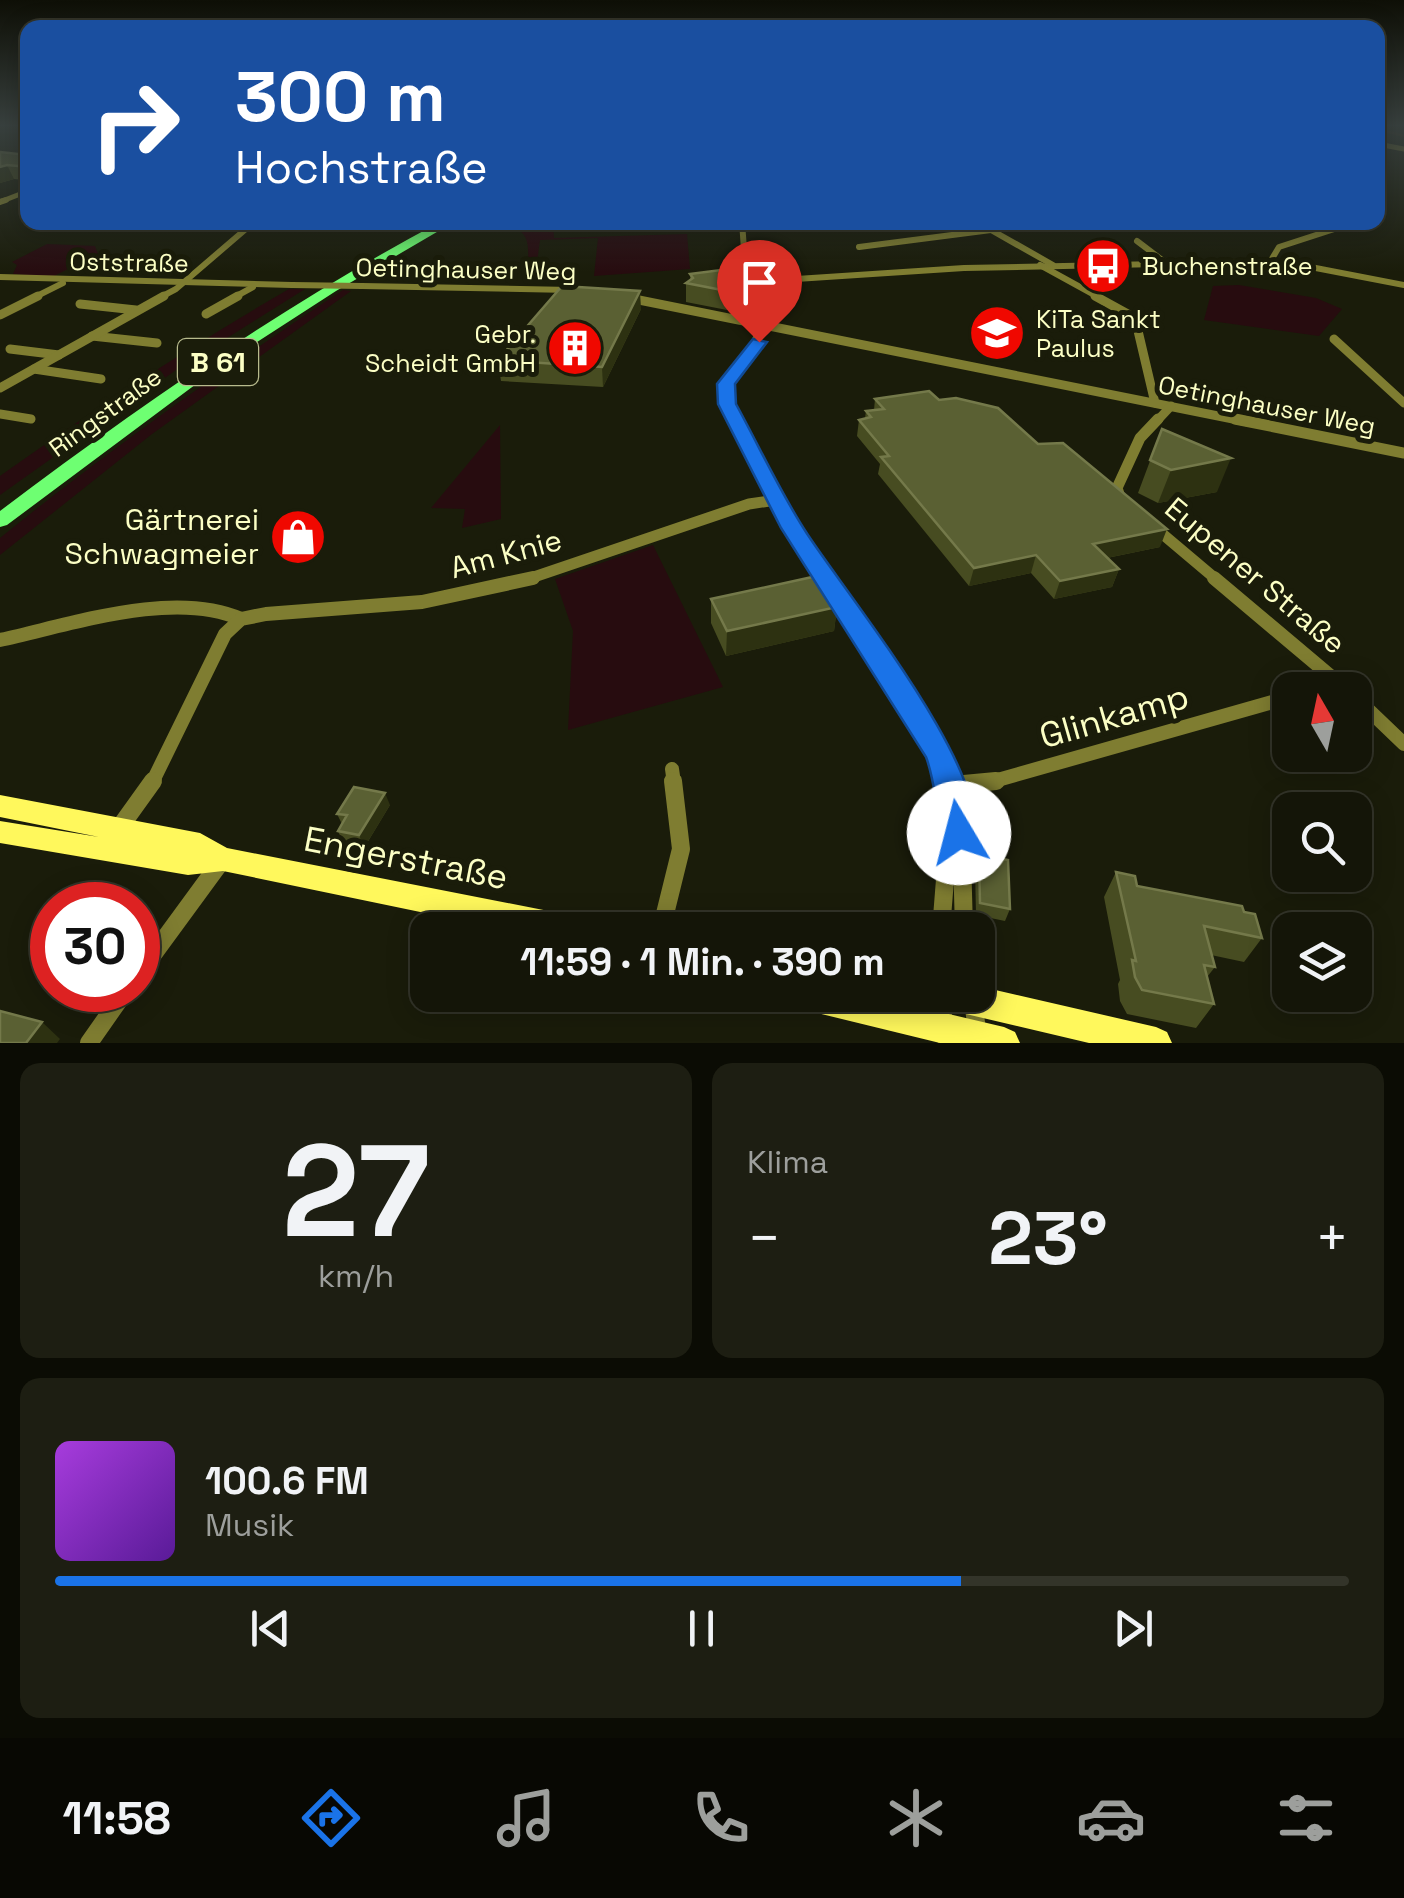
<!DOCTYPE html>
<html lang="de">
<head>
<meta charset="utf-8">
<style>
  body { margin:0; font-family:"Space Grotesk",sans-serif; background:#1d1e12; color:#f1f3f6; height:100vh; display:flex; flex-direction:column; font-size:38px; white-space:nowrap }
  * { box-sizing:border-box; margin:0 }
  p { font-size:32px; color:#9d9f9c }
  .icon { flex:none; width:55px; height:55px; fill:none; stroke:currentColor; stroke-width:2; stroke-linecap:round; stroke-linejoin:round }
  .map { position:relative; height:1043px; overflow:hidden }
  .panel { display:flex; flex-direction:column; gap:20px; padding:20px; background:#0b0c04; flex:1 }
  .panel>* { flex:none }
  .top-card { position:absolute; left:20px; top:20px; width:1365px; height:210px; border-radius:20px; box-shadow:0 5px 25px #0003,0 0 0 2px #333429; background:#1a4fa0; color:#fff; overflow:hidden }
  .needle { width:65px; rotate:351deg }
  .fabs { position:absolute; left:1272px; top:672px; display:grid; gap:20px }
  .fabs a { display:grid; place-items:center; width:100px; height:100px; border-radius:20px; background:#141508; box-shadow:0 5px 25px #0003,0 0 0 2px #333429; font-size:50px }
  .speed { position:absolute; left:30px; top:882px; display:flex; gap:20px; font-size:50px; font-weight:700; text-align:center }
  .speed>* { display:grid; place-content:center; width:130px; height:130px; border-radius:50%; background:#141508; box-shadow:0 5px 25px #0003,0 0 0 2px #333429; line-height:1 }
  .speed .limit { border:15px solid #d22; background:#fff; color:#111 }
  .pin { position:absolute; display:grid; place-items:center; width:85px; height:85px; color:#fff; margin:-102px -42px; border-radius:50% 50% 50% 0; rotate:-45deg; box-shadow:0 0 10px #0007 }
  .pin .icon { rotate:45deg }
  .me { position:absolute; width:110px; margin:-55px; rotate:352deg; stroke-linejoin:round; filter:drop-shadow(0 0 8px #0008) }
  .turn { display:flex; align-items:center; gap:35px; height:210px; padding:0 50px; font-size:45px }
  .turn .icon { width:130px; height:130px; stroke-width:2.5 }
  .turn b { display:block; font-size:70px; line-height:85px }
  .big { font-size:75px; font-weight:800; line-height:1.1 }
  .panel .widget { flex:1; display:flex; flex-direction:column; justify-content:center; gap:15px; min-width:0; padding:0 35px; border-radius:20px; background:#1d1e12 }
  .panel .dial { align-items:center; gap:0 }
  .dial b { font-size:130px; line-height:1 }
  .song { display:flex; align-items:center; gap:30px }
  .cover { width:120px; height:120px; border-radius:15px; background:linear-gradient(135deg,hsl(280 70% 55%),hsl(270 70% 35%)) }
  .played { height:10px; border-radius:5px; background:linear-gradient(90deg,#1a73e8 70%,#333429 70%) }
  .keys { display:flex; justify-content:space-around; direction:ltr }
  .heat { display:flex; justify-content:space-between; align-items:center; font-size:55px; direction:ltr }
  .panel .tiles { flex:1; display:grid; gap:20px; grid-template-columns:1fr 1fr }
  .widget:last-child { grid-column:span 2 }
  .trip { position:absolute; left:410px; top:912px; width:585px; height:100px; border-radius:20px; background:#141508; box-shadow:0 5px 25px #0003,0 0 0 2px #333429; font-weight:800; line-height:100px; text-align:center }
  .tab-bar { display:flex; height:160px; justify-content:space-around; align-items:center; background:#080803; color:#9d9f9c }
  .tab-bar .icon { width:70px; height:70px }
  .tab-bar .current { color:#1a73e8 }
  .tab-bar b { font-size:45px; color:#f1f3f6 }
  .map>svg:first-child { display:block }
  .green { fill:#270c0f }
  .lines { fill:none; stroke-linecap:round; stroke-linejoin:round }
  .stream { stroke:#3a2305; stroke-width:2.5 }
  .minor-far5 { stroke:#7f7d31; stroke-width:5 }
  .minor-far4 { stroke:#7f7d31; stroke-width:6 }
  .minor-far3 { stroke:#7f7d31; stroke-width:9 }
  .minor-far2 { stroke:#7f7d31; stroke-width:11 }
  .minor-far1 { stroke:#7f7d31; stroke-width:14 }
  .minor { stroke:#7f7d31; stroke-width:18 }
  .secondary { fill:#fff85c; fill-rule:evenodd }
  .trunk { fill:#6eff72; fill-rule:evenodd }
  .minor-bridge { stroke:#7f7d31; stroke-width:6 }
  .wall { fill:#474c21 }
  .shaded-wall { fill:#2d3111 }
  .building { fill:#5a6033; stroke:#74794a; stroke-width:2.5 }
  .route { fill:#1a73e8; stroke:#114b97; stroke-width:2.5 }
  .labels { text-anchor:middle; stroke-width:10; stroke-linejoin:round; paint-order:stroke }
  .far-street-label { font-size:25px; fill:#fcffc5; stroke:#1a1c0a }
  .far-poi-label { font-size:25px; fill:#fcffc5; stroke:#1a1c0a; text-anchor:start }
  .shield { fill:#1a1c0a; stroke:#b8bb8d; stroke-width:2.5 }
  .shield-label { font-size:28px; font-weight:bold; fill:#fcffc5 }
  .poi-label { font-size:30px; fill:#fcffc5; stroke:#1a1c0a; text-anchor:end }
  .street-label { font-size:30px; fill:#fcffc5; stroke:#1a1c0a }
  .near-street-label { font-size:35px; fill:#fcffc5; stroke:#1a1c0a }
</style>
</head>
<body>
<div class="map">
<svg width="1404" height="1043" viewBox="0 0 1404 1043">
  <rect width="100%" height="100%" fill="#1a1c0a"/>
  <g class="green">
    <path d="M 491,223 L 553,223 L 554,238 L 687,234 L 690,269 L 594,276 L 598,238 L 540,240 L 537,262 L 543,265 L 537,275 L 527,276 C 530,237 531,228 491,223 Z"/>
    <path d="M 47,244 L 95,246 L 98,254 L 52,277 L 13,274 L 17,265 L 12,262 Z"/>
    <path d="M 1239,285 L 1316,298 L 1342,309 L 1319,336 L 1204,320 L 1213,286 Z"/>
    <path d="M 289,289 L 305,289 L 176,370 L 0,495 L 0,476 C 94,409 189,347 289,289 Z"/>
    <path d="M 343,290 L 351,291 L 152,434 L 0,555 L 0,538 C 110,449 225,368 343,290 Z"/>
    <path d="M 500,425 L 501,519 L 462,528 L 465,509 L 431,508 Z"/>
    <path d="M 653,545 L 723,687 L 568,730 L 573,631 L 555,579 Z"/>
  </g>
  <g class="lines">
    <path class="stream" d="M 1378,129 L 1404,136"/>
    <g class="minor-far5">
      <path d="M 1378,144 L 1404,149"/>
      <path d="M 0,202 L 28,191"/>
    </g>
    <g class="minor-far4">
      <path d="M 0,202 L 6,200"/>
      <path d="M 742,222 L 744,249 L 757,298"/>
      <path d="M 977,222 L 1053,265"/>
      <path d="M 1137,241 L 1166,263"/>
      <path d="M 859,247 L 991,230"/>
      <path d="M 1270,262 L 1279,247 L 1356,222"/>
      <path d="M 1040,265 L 1100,298"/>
      <path d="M 0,277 L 292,285"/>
      <path d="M 752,282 L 964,268 L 1254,262 L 1295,264 L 1404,285"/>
      <path d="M 362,286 L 571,290"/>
      <path d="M 33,298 L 63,283"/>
      <path d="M 159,298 L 176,289 L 254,222"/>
      <path d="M 233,298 L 253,287"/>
    </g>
    <g class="minor-far3">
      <path d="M 1095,296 L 1135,318 L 1155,403"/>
      <path d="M 629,298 L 1248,422"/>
      <path d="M 80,304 L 136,310"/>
      <path d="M 206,314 L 238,296"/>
      <path d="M 0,315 L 38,296"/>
      <path d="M 92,336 L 157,343"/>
      <path d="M 1334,339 L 1404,403"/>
      <path d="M 10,349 L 59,355"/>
      <path d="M 34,369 L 101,379"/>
      <path d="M 0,388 L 164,296"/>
      <path d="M 0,414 L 31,419"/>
      <path d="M 738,422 L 725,397 C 733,350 771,359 757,296"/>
      <path d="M 1156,422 L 1171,406"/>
    </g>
    <g class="minor-far2">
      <path d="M 736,419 L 792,529 L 825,580"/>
      <path d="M 1235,419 L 1404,453"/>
      <path d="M 1120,497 L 1117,488 L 1140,438 L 1158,419"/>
      <path d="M 1153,526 L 1217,580"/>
      <path d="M 525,580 L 749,504 L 776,500"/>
    </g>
    <g class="minor-far1">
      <path d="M 824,578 L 948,769 L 950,783"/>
      <path d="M 1214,578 L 1347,690"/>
      <path d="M 0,640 C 70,625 173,589 241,619"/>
      <path d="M 1316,690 L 1339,683"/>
      <path d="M 1355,697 L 1404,744"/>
      <path d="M 672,769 L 674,783"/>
      <path d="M 152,783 L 225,634 L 241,619 L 266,614 L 422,602 L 533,578"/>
      <path d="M 987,783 L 1290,697"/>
    </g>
    <g class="minor">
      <path d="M 950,781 L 962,856 L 964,930"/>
      <path d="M 953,785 L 996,781"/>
      <path d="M 120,827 L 153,781"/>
      <path d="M 661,930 L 681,849 L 673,781"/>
      <path d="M 941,930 L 951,804"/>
      <path d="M 138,975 L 220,863"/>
      <path d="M 940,995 L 947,1043"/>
      <path d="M 972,995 L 979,1043"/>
      <path d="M 89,1043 L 126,990"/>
    </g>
    <g class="secondary">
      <path d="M 0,795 L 200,833 L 227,848 L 574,916 L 584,920 L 588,930 L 507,930 L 223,871 L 188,875 L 0,843 L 0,821 L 99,837 L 0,817 Z"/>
      <path d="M 978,986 L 1156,1027 L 1167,1032 L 1172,1043 L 1089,1043 L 949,1010 L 938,1006 L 934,995 L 978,995 Z"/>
      <path d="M 790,995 L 868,995 L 1004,1027 L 1015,1032 L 1020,1043 L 940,1043 L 805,1010 L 794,1006 Z"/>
    </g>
    <path class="trunk" d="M 440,222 L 454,222 L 336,291 L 223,364 L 7,525 L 0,527 L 0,511 C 141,405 284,305 440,222 Z"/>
    <path class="minor-bridge" d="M 292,285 L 362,286"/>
  </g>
  <g class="wall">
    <path d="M 0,152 L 28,155 L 24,180 L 14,179 L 0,183 Z"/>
    <path d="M 202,222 L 240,222 L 229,232 L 205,232 Z"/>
    <path d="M 690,274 L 739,290 L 739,308 L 727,310 L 686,302 L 686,283 L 690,280 Z"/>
    <path d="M 641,309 L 603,387 L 501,381 L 498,360 Z"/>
    <path d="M 875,399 L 939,400 L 1038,444 L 1160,547 L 1107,558 L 1119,569 L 1112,587 L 1054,599 L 1031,573 L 969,586 L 878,474 L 880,464 L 857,436 L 859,420 L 865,418 L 866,411 L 874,410 Z"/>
    <path d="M 1162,429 L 1217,492 L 1158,503 L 1138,493 Z"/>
    <path d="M 711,599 L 837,607 L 834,631 L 726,656 L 711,623 Z"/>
    <path d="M 390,805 L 364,848 L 343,844 L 338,831 L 342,824 L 337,814 Z"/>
    <path d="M 979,854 L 1010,909 L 1005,921 L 976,915 L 975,867 Z"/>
    <path d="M 1116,872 L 1137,886 L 1244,912 L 1262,938 L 1244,962 L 1211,955 L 1215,967 L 1207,977 L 1214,1004 L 1196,1028 L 1127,1014 L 1120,1001 L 1118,984 L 1120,980 L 1104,897 Z"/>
    <path d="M 441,995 L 482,995 L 475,1013 L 445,1007 Z"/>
  </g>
  <g class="shaded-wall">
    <path d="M 28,164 L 28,180 L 24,180 L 18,166 Z"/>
    <path d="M 7,165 L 14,179 L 0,183 L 0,167 Z"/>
    <path d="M 226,222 L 240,222 L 229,232 Z"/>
    <path d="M 739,290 L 739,308 L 727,310 L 727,291 Z"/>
    <path d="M 640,291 L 641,309 L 603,387 L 602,367 Z"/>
    <path d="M 1231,458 L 1217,492 L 1158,503 L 1171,470 Z"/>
    <path d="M 1167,529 L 1160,547 L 1087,562 L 1093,544 Z"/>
    <path d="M 1036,555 L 1031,573 L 969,586 L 974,568 Z"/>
    <path d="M 1119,569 L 1112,587 L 1054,599 L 1060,581 Z"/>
    <path d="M 837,607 L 834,631 L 726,656 L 727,631 Z"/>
    <path d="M 385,793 L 390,805 L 364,848 L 359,835 Z"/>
    <path d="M 473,995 L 482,995 L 475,1013 L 471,1002 Z"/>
    <path d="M 42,1022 L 60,1039 L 57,1043 L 26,1043 Z"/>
  </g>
  <g class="building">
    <path d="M 0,152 L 28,155 L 28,164 L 18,166 L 7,165 L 0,167 Z"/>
    <path d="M 721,270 L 739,290 L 727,291 L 686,283 L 693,278 L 690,274 Z"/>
    <path d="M 562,286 L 640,291 L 602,367 L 498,360 Z"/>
    <path d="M 929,391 L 939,400 L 956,398 L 998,408 L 1038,444 L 1063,443 L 1167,529 L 1093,544 L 1119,569 L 1060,581 L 1036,555 L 974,568 L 881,457 L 889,456 L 859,420 L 871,417 L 866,411 L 884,409 L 875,399 Z"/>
    <path d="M 1162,429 L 1231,458 L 1171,470 L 1150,460 Z"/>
    <path d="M 817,576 L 837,607 L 727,631 L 711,599 Z"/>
    <path d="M 354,787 L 385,793 L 359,835 L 338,831 L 347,815 L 337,814 Z"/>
    <path d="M 979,854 L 1008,860 L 1010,909 L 980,903 Z"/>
    <path d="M 1116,872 L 1135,876 L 1137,886 L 1242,906 L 1244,912 L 1255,914 L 1262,938 L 1204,926 L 1215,967 L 1204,965 L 1214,1004 L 1142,990 L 1135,977 L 1132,960 L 1136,961 Z"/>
    <path d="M 441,995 L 473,995 L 471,1002 Z"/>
    <path d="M 0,1011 L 42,1022 L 26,1043 L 0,1043 Z"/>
  </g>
  <linearGradient id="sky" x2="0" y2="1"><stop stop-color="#0e0f06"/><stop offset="0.46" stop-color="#38403e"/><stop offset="1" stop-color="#38403e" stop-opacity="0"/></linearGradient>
  <rect width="1404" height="272" fill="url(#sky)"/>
  <path class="route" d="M 753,339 L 767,342 L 735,384 L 736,404 C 759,446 780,492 806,532 C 843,590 1000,781 971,843 L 959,848 L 947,843 C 935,818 937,786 926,757 L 781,528 L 718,404 L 717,384 Z"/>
  <defs>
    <g id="bus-disc" transform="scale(2.875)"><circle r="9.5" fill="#f00800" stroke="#1a1c0a"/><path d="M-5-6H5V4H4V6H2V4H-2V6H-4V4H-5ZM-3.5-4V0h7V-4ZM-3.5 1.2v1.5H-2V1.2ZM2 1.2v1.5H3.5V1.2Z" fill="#fff"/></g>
    <g id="school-disc" transform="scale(2.875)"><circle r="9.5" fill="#f00800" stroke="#1a1c0a"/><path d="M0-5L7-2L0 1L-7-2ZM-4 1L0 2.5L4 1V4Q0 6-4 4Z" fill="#fff"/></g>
    <g id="building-disc" transform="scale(2.875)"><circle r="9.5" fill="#f00800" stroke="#1a1c0a"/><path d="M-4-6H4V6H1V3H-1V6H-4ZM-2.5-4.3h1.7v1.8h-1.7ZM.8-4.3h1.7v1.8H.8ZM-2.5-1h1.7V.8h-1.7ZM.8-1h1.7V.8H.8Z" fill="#fff"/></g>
    <g id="shop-disc" transform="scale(2.875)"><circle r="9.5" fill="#f00800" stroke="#1a1c0a"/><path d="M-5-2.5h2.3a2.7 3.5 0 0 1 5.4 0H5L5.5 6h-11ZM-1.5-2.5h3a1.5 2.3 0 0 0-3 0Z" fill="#fff"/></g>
  </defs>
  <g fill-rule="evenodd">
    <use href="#bus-disc" x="1103" y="266"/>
    <use href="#school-disc" x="997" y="333"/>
    <use href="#building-disc" x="575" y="348"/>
    <use href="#shop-disc" x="298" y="537"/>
  </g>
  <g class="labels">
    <g class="far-street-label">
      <text transform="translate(129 262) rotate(1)" y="9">Oststraße</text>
      <text transform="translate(466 269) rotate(1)" y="9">Oetinghauser Weg</text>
      <text transform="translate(1267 405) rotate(11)" y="9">Oetinghauser Weg</text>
      <text transform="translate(105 412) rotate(-36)" y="9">Ringstraße</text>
    </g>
    <g class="far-poi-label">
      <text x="1142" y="275">Buchenstraße</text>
      <text x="1036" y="328">KiTa Sankt<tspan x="1036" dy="29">Paulus</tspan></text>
      <text x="536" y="343" text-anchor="end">Gebr.<tspan x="536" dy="29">Scheidt GmbH</tspan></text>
    </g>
    <rect class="shield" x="178" y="339" width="80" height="46" rx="8"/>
    <g class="shield-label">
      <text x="218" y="372">B 61</text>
    </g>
    <g class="poi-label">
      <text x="259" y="530">Gärtnerei<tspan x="259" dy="34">Schwagmeier</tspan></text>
    </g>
    <g class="street-label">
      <text transform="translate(506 554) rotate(-15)" y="10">Am Knie</text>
      <text transform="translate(1255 576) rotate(40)" y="10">Eupener Straße</text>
    </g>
    <g class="near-street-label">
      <text transform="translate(1114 716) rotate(-16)" y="12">Glinkamp</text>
      <text transform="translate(406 858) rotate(11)" y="12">Engerstraße</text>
    </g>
  </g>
</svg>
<div class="fabs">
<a><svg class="needle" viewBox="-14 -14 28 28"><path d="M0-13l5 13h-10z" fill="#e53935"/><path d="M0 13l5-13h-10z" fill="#9d9f9c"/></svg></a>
<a><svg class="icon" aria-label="search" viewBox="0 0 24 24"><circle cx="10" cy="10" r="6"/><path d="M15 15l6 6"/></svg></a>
<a><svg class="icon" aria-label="layers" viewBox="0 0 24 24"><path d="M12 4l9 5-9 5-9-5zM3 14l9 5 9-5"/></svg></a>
</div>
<div class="speed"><div class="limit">30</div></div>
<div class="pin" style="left:759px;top:342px;background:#d93025"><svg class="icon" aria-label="arrive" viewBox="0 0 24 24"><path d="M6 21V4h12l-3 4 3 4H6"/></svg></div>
<svg class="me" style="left:959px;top:833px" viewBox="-20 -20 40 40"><circle r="19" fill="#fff"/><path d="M0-13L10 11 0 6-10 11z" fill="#1a73e8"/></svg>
<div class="trip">11:59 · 1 Min. · 390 m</div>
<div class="top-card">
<div class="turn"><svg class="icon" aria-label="right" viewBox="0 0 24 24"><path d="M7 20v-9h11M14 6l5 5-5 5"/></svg><div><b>300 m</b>Hochstraße</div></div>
</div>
</div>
<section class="panel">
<div class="tiles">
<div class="widget dial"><b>27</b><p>km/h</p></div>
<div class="widget"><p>Klima</p>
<div class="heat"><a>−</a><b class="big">23°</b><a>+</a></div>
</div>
<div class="widget">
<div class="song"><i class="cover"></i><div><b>100.6 FM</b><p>Musik</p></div></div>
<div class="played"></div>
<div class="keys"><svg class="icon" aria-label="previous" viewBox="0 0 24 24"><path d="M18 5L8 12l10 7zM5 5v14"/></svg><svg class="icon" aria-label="pause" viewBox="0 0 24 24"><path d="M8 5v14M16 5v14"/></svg><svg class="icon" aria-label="next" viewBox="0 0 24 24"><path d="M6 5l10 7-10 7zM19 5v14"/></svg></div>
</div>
</div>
</section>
<nav class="tab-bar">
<b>11:58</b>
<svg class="icon current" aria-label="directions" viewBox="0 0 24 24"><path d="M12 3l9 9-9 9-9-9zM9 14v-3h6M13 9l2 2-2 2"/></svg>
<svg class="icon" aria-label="music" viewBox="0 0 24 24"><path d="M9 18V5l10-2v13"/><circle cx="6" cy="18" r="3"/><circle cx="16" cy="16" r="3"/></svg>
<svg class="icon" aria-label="phone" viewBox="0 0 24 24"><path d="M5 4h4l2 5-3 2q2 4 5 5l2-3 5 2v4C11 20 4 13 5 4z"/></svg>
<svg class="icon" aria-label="climate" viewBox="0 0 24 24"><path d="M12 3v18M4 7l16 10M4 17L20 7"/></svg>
<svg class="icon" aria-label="car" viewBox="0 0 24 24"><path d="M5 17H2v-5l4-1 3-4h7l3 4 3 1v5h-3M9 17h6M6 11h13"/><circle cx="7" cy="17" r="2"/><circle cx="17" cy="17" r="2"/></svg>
<svg class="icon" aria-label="filters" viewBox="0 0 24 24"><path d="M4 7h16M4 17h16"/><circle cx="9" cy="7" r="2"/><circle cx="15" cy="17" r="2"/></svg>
</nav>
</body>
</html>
